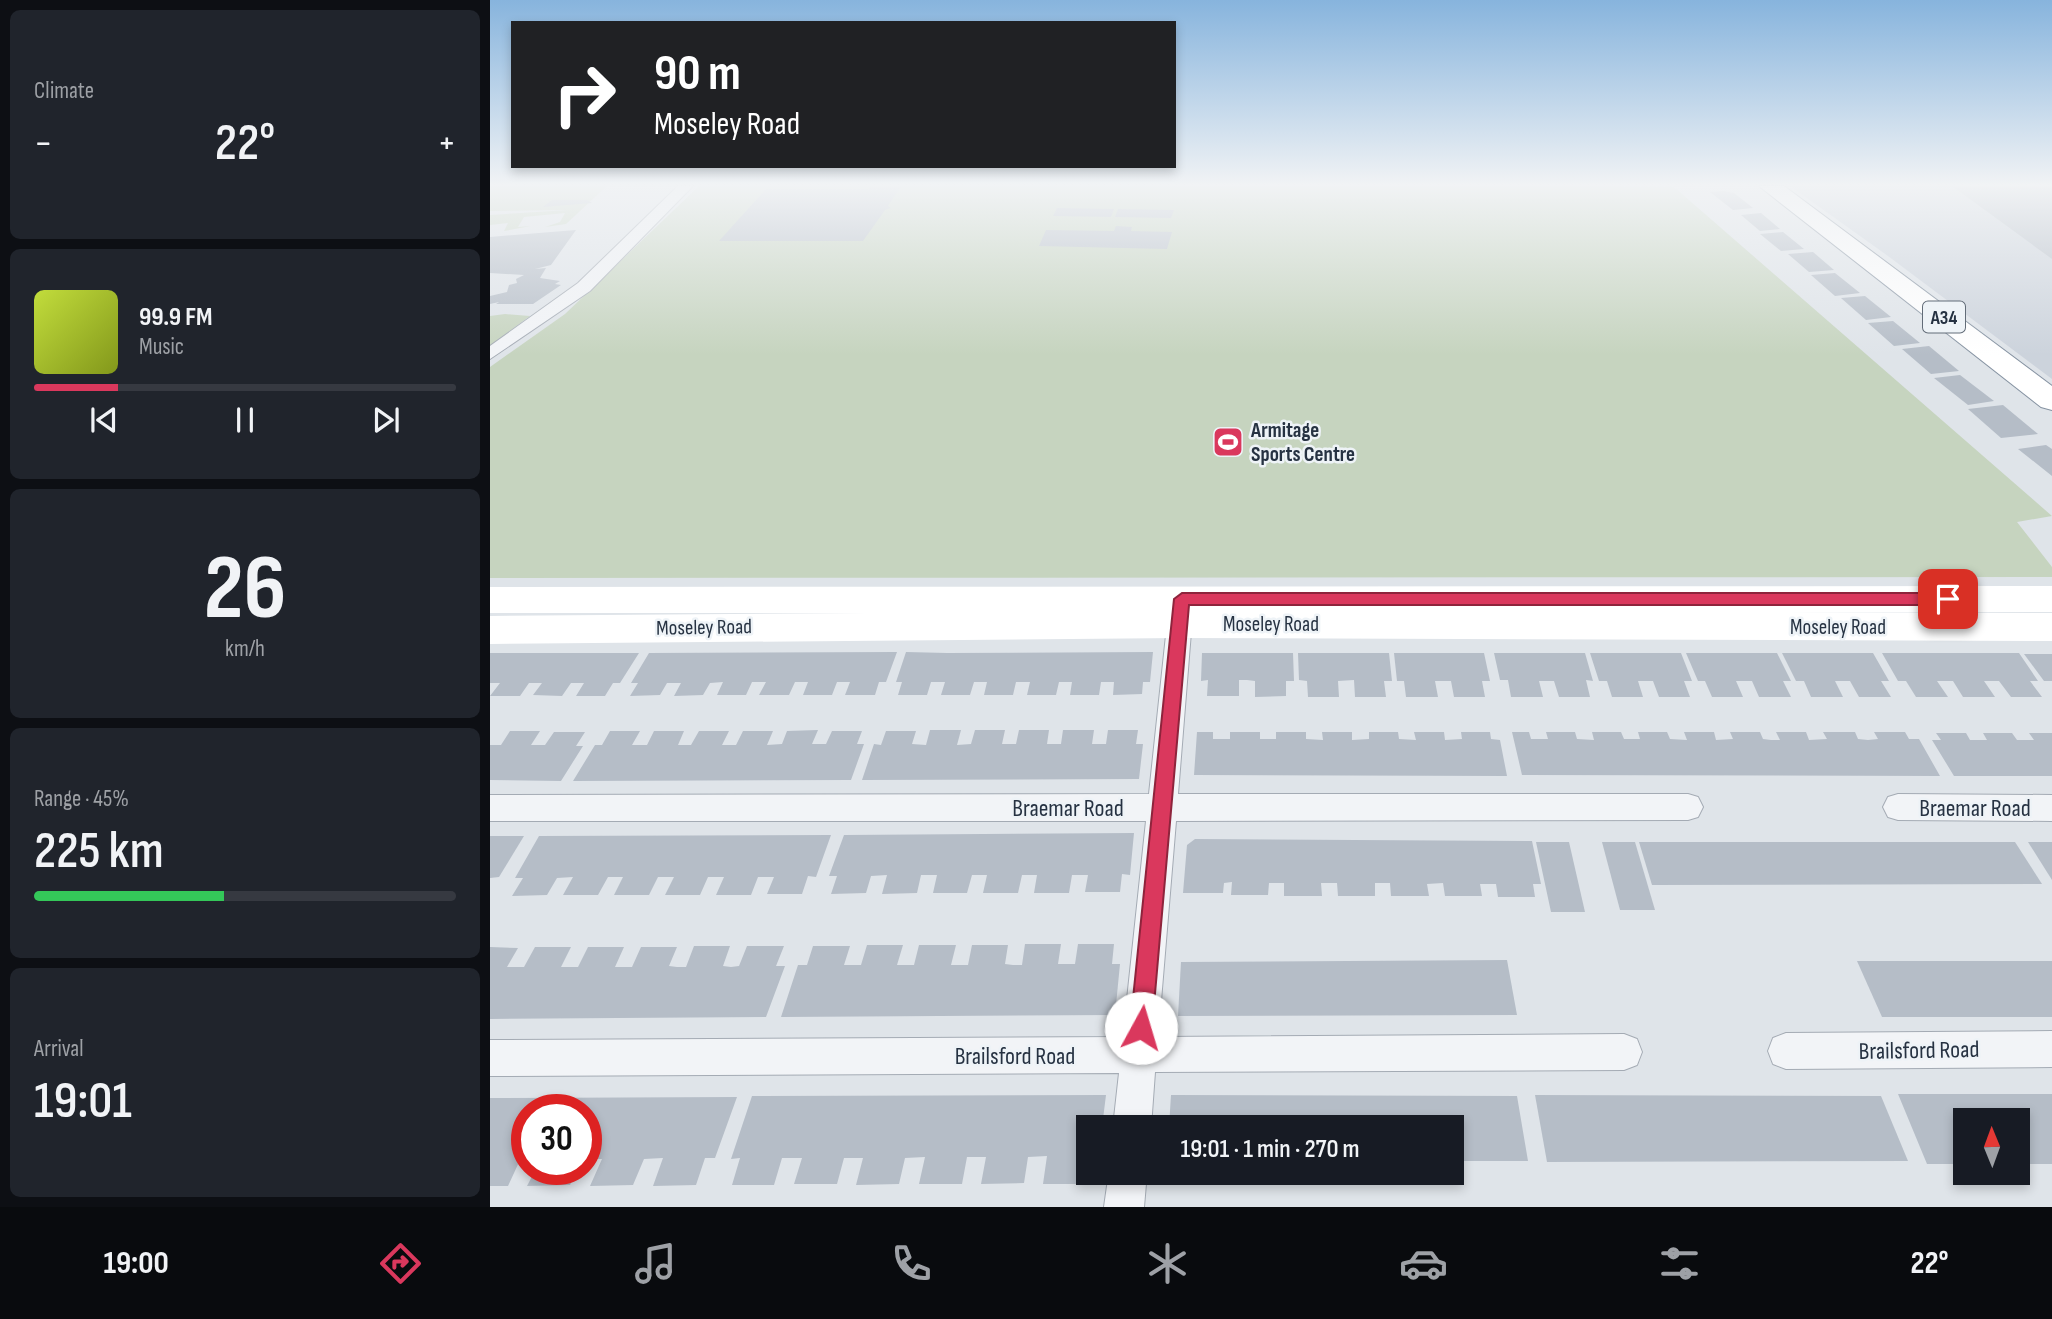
<!DOCTYPE html>
<html lang="en">
<head>
<meta charset="utf-8">
<style>
  body { margin:0; font-family:"Sofia Sans Condensed",sans-serif; background:#20242c; color:#f1f3f6; height:100vh; display:flex; flex-direction:column; font-size:26px; white-space:nowrap }
  * { box-sizing:border-box; margin:0 }
  p { font-size:23px; color:#9ea1a6 }
  .icon { flex:none; width:38px; height:38px; fill:none; stroke:currentColor; stroke-width:2; stroke-linecap:round; stroke-linejoin:round }
  .map { position:relative; flex:1; overflow:hidden }
  .details { display:flex; flex-direction:column; gap:10px; padding:10px; background:#0d0f14; width:490px }
  .details>* { flex:none }
  .hud { position:absolute; left:21px; top:21px; width:665px; height:147px; border-radius:0px; box-shadow:0 4px 10px #0003; background:#202124; color:#fff; overflow:hidden }
  .needle { width:46px; rotate:359deg }
  .controls { position:absolute; left:1463px; top:1108px; display:grid; gap:14px }
  .controls a { display:grid; place-items:center; width:77px; height:77px; border-radius:0px; background:#171b24; box-shadow:0 4px 10px #0003; font-size:35px }
  .speed { position:absolute; left:21px; top:1094px; display:flex; gap:14px; font-size:35px; font-weight:700; text-align:center }
  .speed>* { display:grid; place-content:center; width:91px; height:91px; border-radius:50%; background:#171b24; box-shadow:0 4px 10px #0003; line-height:1 }
  .speed .limit { border:10px solid #d22; background:#fff; color:#111 }
  .pin { position:absolute; display:grid; place-items:center; width:60px; height:60px; color:#fff; margin:-30px; border-radius:14px; box-shadow:0 4px 10px #0006 }
  .me { position:absolute; width:77px; margin:-38px; rotate:6deg; stroke-linejoin:round; filter:drop-shadow(0 0 5px #0008) }
  .turn { display:flex; align-items:center; gap:24px; height:147px; padding:0 28px; font-size:32px }
  .turn .icon { width:91px; height:91px; stroke-width:2.5 }
  .turn b { display:block; font-size:49px; line-height:60px }
  .big { font-size:52px; font-weight:600; line-height:1.1 }
  .details .widget { flex:1; display:flex; flex-direction:column; justify-content:center; gap:10px; min-width:0; padding:0 24px; border-radius:10px; background:#20242c }
  .details .dial { align-items:center; gap:0 }
  .dial b { font-size:91px; line-height:1 }
  .song { display:flex; align-items:center; gap:21px }
  .cover { width:84px; height:84px; border-radius:10px; background:linear-gradient(135deg,hsl(70 70% 55%),hsl(70 70% 35%)) }
  .played { height:7px; border-radius:4px; background:linear-gradient(90deg,#da385d 20%,#363941 20%) }
  .keys { display:flex; justify-content:space-around; direction:ltr }
  .heat { display:flex; justify-content:space-between; align-items:center; font-size:38px; direction:ltr }
  .charge { height:10px; border-radius:5px; background:linear-gradient(90deg,#34c759 45%,#363941 0) }
  .trip { position:absolute; left:586px; top:1115px; width:388px; height:70px; border-radius:0px; background:#171b24; box-shadow:0 4px 10px #0003; font-weight:600; line-height:70px; text-align:center }
  .menu { display:flex; height:112px; justify-content:space-around; align-items:center; background:#090b0e; color:#9ea1a6 }
  .menu .icon { width:49px; height:49px }
  .menu .selected { color:#da385d }
  .menu b { font-size:32px; color:#f1f3f6 }
  main { display:flex; flex:1; min-height:0 }
  .map>svg:first-child { display:block }
  .built { fill:#ccd3dc }
  .green { fill:#c6d4bf }
  .building { fill:#b5bdc7 }
  .lines { fill:none; stroke-linecap:round; stroke-linejoin:round }
  .street-casing { stroke:#a4abb4; stroke-width:2 }
  .highway-casing { stroke:#8592a1; stroke-width:2 }
  .street { fill:#f2f4f7; fill-rule:evenodd }
  .secondary { fill:#fff; fill-rule:evenodd }
  .highway { fill:#fff; fill-rule:evenodd }
  .route { fill:#da385d; stroke:#8e243c; stroke-width:2 }
  .labels { text-anchor:middle; stroke-width:5; stroke-linejoin:round; paint-order:stroke }
  .shield { fill:#eef3f7; stroke:#626c78; stroke-width:2 }
  .shield-label { font-size:19px; font-weight:bold; fill:#263242 }
  .poi-label { font-size:21px; font-weight:bold; fill:#263242; stroke:#eef3f7; text-anchor:start }
  .street-label { font-size:21px; fill:#263242; stroke:#eef3f7 }
  .near-street-label { font-size:24px; fill:#263242; stroke:#eef3f7 }
</style>
</head>
<body>
<main>
<section class="details">
<div class="widget"><p>Climate</p>
<div class="heat"><a>−</a><b class="big">22°</b><a>+</a></div>
</div>
<div class="widget">
<div class="song"><i class="cover"></i><div><b>99.9 FM</b><p>Music</p></div></div>
<div class="played"></div>
<div class="keys"><svg class="icon" aria-label="previous" viewBox="0 0 24 24"><path d="M18 5L8 12l10 7zM5 5v14"/></svg><svg class="icon" aria-label="pause" viewBox="0 0 24 24"><path d="M8 5v14M16 5v14"/></svg><svg class="icon" aria-label="next" viewBox="0 0 24 24"><path d="M6 5l10 7-10 7zM19 5v14"/></svg></div>
</div>
<div class="widget dial"><b>26</b><p>km/h</p></div>
<div class="widget"><p>Range · 45%</p><b class="big">225 km</b><div class="charge"></div></div>
<div class="widget"><p>Arrival</p><b class="big">19:01</b></div>
</section>
<div class="map">
<svg width="1562" height="1207" viewBox="0 0 1562 1207">
  <rect width="100%" height="100%" fill="#dfe4e9"/>
  <path class="built" d="M 1300,186 L 1562,186 L 1562,379 L 1398,256 Z"/>
  <g class="green">
    <path d="M 0,186 L 117,186 L 76,224 L 55,227 L 70,222 L 75,213 L 34,217 L 28,227 L 41,226 L 14,231 L 18,223 L 0,225 L 0,215 L 79,210 L 0,211 Z"/>
    <path d="M 209,186 L 1184,187 L 1562,516 L 1527,522 L 1562,567 L 1562,577 L 0,578 L 0,367 L 75,314 Z"/>
    <path d="M 15,314 L 40,316 L 0,346 L 0,316 Z"/>
  </g>
  <g class="building">
    <path d="M 381,186 L 411,186 L 398,206 L 401,208 L 395,210 L 373,241 L 229,241 L 276,189 L 379,189 Z"/>
    <path d="M 1462,186 L 1562,186 L 1562,259 Z"/>
    <path d="M 1234,191 L 1244,193 L 1263,208 L 1243,210 L 1220,192 Z"/>
    <path d="M 62,200 L 97,200 L 102,203 L 53,207 Z"/>
    <path d="M 567,208 L 624,209 L 621,217 L 563,216 Z"/>
    <path d="M 628,209 L 684,210 L 681,218 L 625,217 Z"/>
    <path d="M 1271,213 L 1290,229 L 1270,231 L 1251,215 Z"/>
    <path d="M 626,226 L 642,227 L 641,231 L 682,232 L 677,249 L 549,246 L 556,230 L 624,231 Z"/>
    <path d="M 86,230 L 61,265 L 45,269 L 56,268 L 50,278 L 70,281 L 65,284 L 71,285 L 43,304 L 6,304 L 9,302 L 0,304 L 0,296 L 17,292 L 19,285 L 27,283 L 26,279 L 34,275 L 0,273 L 0,237 Z"/>
    <path d="M 1293,232 L 1314,249 L 1291,251 L 1270,234 Z"/>
    <path d="M 1323,252 L 1344,270 L 1319,272 L 1298,254 Z"/>
    <path d="M 1345,273 L 1370,293 L 1345,296 L 1321,275 Z"/>
    <path d="M 1375,296 L 1401,317 L 1376,320 L 1351,298 Z"/>
    <path d="M 1403,321 L 1430,343 L 1404,346 L 1378,323 Z"/>
    <path d="M 1439,346 L 1469,371 L 1441,374 L 1412,349 Z"/>
    <path d="M 1470,375 L 1504,401 L 1478,405 L 1444,378 Z"/>
    <path d="M 1513,405 L 1548,434 L 1511,438 L 1478,409 Z"/>
    <path d="M 1556,445 L 1562,449 L 1562,476 L 1528,449 Z"/>
    <path d="M 407,652 L 396,682 L 389,682 L 385,695 L 355,695 L 360,682 L 347,682 L 342,695 L 313,695 L 318,682 L 305,682 L 299,695 L 269,695 L 276,682 L 262,682 L 256,695 L 227,695 L 233,682 L 220,683 L 213,695 L 184,696 L 191,683 L 177,683 L 170,695 L 140,696 L 148,683 L 141,683 L 159,653 Z"/>
    <path d="M 416,652 L 457,653 L 663,652 L 660,682 L 653,682 L 652,694 L 623,695 L 624,682 L 611,682 L 609,695 L 580,695 L 582,682 L 569,682 L 566,695 L 537,695 L 540,682 L 526,682 L 523,695 L 494,695 L 497,682 L 484,682 L 480,695 L 451,695 L 455,682 L 441,682 L 437,695 L 408,695 L 412,682 L 406,682 Z"/>
    <path d="M 0,653 L 149,653 L 130,683 L 123,683 L 115,696 L 86,696 L 94,683 L 81,683 L 72,696 L 43,695 L 52,683 L 39,683 L 30,696 L 0,696 L 10,683 L 0,683 Z"/>
    <path d="M 712,653 L 803,653 L 804,681 L 796,681 L 796,696 L 765,697 L 765,681 L 757,680 L 749,680 L 749,696 L 717,696 L 718,680 L 711,681 Z"/>
    <path d="M 808,653 L 899,653 L 902,681 L 894,681 L 896,697 L 865,697 L 864,680 L 848,681 L 849,697 L 818,697 L 817,681 L 809,680 Z"/>
    <path d="M 904,653 L 994,653 L 1000,681 L 992,681 L 995,697 L 964,697 L 961,681 L 945,681 L 948,697 L 916,697 L 914,681 L 907,681 Z"/>
    <path d="M 1004,653 L 1095,653 L 1103,681 L 1096,680 L 1100,697 L 1069,697 L 1064,681 L 1049,681 L 1053,697 L 1021,697 L 1018,680 L 1010,680 Z"/>
    <path d="M 1100,653 L 1191,653 L 1202,681 L 1194,681 L 1200,697 L 1169,697 L 1163,681 L 1148,681 L 1153,697 L 1122,697 L 1117,681 L 1109,681 Z"/>
    <path d="M 1196,653 L 1287,653 L 1301,681 L 1293,681 L 1301,697 L 1269,697 L 1262,681 L 1246,681 L 1253,697 L 1222,697 L 1215,681 L 1208,681 Z"/>
    <path d="M 1292,653 L 1383,653 L 1399,681 L 1391,681 L 1401,697 L 1369,697 L 1360,681 L 1345,681 L 1353,697 L 1321,697 L 1314,681 L 1306,681 Z"/>
    <path d="M 1392,653 L 1529,653 L 1548,681 L 1540,681 L 1552,697 L 1521,697 L 1509,681 L 1494,681 L 1505,697 L 1473,697 L 1463,681 L 1447,681 L 1458,697 L 1426,697 L 1416,681 L 1408,681 Z"/>
    <path d="M 1534,654 L 1562,654 L 1562,681 L 1554,681 Z"/>
    <path d="M 328,730 L 322,744 L 336,744 L 342,731 L 372,731 L 367,744 L 374,744 L 361,780 L 83,781 L 105,745 L 112,745 L 120,731 L 150,731 L 142,745 L 157,745 L 164,731 L 194,731 L 188,745 L 201,745 L 209,731 L 239,731 L 232,745 L 246,745 L 253,731 L 283,731 L 277,745 L 292,744 L 297,731 Z"/>
    <path d="M 440,730 L 471,730 L 467,745 L 481,744 L 485,730 L 515,730 L 512,744 L 526,744 L 529,730 L 559,730 L 557,744 L 571,744 L 573,730 L 604,730 L 602,744 L 616,744 L 618,730 L 648,730 L 646,744 L 653,744 L 649,779 L 372,780 L 384,744 L 391,745 L 396,731 L 426,731 L 422,744 L 436,745 Z"/>
    <path d="M 20,731 L 50,731 L 41,745 L 55,745 L 64,732 L 95,732 L 86,746 L 93,746 L 71,781 L 0,780 L 0,745 L 11,745 Z"/>
    <path d="M 707,732 L 723,732 L 723,739 L 740,739 L 740,732 L 770,732 L 770,739 L 786,739 L 786,732 L 816,732 L 816,739 L 833,740 L 832,732 L 862,732 L 862,740 L 879,739 L 879,732 L 908,732 L 909,739 L 926,740 L 924,732 L 954,732 L 955,740 L 972,739 L 971,732 L 1000,732 L 1001,739 L 1010,740 L 1017,776 L 704,775 Z"/>
    <path d="M 1022,732 L 1039,732 L 1041,739 L 1058,739 L 1056,732 L 1085,732 L 1087,739 L 1104,740 L 1102,732 L 1131,732 L 1134,739 L 1150,739 L 1148,732 L 1177,732 L 1180,739 L 1197,740 L 1194,732 L 1224,732 L 1226,740 L 1243,739 L 1240,732 L 1270,732 L 1273,739 L 1281,740 L 1290,740 L 1286,732 L 1316,732 L 1319,740 L 1337,739 L 1333,732 L 1365,732 L 1368,739 L 1378,740 L 1388,739 L 1384,732 L 1415,732 L 1419,739 L 1429,739 L 1450,776 L 1032,775 Z"/>
    <path d="M 1446,733 L 1476,733 L 1480,740 L 1497,740 L 1493,733 L 1522,733 L 1527,740 L 1544,740 L 1539,733 L 1562,733 L 1562,776 L 1464,776 L 1442,740 L 1451,740 Z"/>
    <path d="M 644,833 L 640,875 L 632,874 L 630,892 L 595,892 L 598,875 L 582,875 L 579,893 L 544,893 L 547,875 L 532,875 L 528,893 L 493,893 L 497,875 L 482,875 L 477,893 L 443,893 L 447,875 L 431,875 L 427,893 L 392,894 L 397,875 L 381,876 L 376,893 L 341,894 L 347,876 L 339,876 L 354,835 Z"/>
    <path d="M 341,835 L 326,877 L 318,876 L 312,894 L 277,894 L 284,877 L 268,877 L 261,895 L 226,895 L 234,877 L 218,877 L 210,895 L 175,895 L 184,877 L 168,877 L 159,895 L 124,895 L 133,877 L 118,877 L 108,895 L 73,895 L 83,877 L 67,878 L 57,895 L 22,896 L 33,878 L 25,878 L 49,836 Z"/>
    <path d="M 0,836 L 34,836 L 9,877 L 0,878 Z"/>
    <path d="M 705,839 L 1042,841 L 1051,884 L 1043,884 L 1045,897 L 1008,897 L 1006,884 L 990,884 L 992,896 L 955,896 L 953,883 L 937,884 L 939,896 L 901,896 L 900,883 L 885,883 L 885,896 L 848,896 L 847,883 L 831,883 L 832,896 L 794,896 L 794,883 L 779,883 L 778,895 L 741,895 L 742,882 L 734,883 L 733,893 L 693,893 L 697,845 Z"/>
    <path d="M 1046,842 L 1079,842 L 1095,912 L 1061,912 Z"/>
    <path d="M 1112,842 L 1145,842 L 1165,910 L 1130,910 Z"/>
    <path d="M 1149,842 L 1525,842 L 1552,884 L 1162,885 Z"/>
    <path d="M 1538,842 L 1562,842 L 1562,880 Z"/>
    <path d="M 535,944 L 571,944 L 568,964 L 585,964 L 588,944 L 624,944 L 622,964 L 630,964 L 625,1015 L 291,1017 L 308,965 L 317,965 L 323,946 L 360,946 L 354,965 L 371,965 L 377,945 L 413,945 L 407,965 L 424,965 L 429,945 L 466,945 L 461,965 L 478,965 L 482,945 L 518,945 L 515,964 L 523,965 L 532,965 Z"/>
    <path d="M 204,946 L 240,946 L 233,966 L 241,967 L 249,966 L 257,946 L 294,946 L 286,966 L 295,966 L 276,1017 L 0,1019 L 0,947 L 28,948 L 17,967 L 34,967 L 45,947 L 81,947 L 71,967 L 88,967 L 98,947 L 134,947 L 125,967 L 142,967 L 151,947 L 187,947 L 179,966 L 187,967 L 196,967 Z"/>
    <path d="M 1017,960 L 1027,1015 L 688,1016 L 691,962 Z"/>
    <path d="M 1367,961 L 1562,961 L 1562,1017 L 1392,1017 Z"/>
    <path d="M 1408,1094 L 1562,1094 L 1562,1164 L 1528,1164 L 1528,1120 L 1475,1120 L 1475,1164 L 1437,1164 Z"/>
    <path d="M 616,1095 L 612,1127 L 598,1127 L 596,1184 L 553,1184 L 557,1156 L 538,1157 L 534,1183 L 491,1184 L 496,1157 L 477,1157 L 472,1184 L 429,1184 L 435,1157 L 415,1158 L 409,1184 L 366,1185 L 373,1158 L 354,1158 L 347,1184 L 304,1184 L 312,1158 L 292,1158 L 284,1185 L 242,1185 L 250,1158 L 241,1159 L 262,1096 Z"/>
    <path d="M 681,1095 L 1027,1096 L 1038,1161 L 962,1161 L 962,1127 L 679,1127 Z"/>
    <path d="M 1045,1095 L 1391,1096 L 1418,1161 L 1057,1162 Z"/>
    <path d="M 247,1097 L 225,1158 L 215,1158 L 206,1185 L 163,1186 L 173,1158 L 154,1159 L 143,1185 L 100,1186 L 112,1159 L 96,1159 L 96,1110 L 37,1110 L 37,1159 L 30,1160 L 18,1186 L 0,1186 L 0,1098 Z"/>
    <path d="M 46,1169 L 88,1169 L 80,1185 L 37,1186 Z"/>
  </g>
  <g class="lines">
    <g class="street-casing">
      <g id="street">
        <path d="M 188,186 L 203,186 L 100,291 L 0,359 L 0,346 L 88,283 Z"/>
        <path d="M 691,598 L 700,600 L 703,607 L 688,794 L 1198,794 L 1208,797 L 1213,807 L 1208,817 L 1198,820 L 686,821 L 668,1037 L 1134,1034 L 1147,1039 L 1152,1052 L 1147,1065 L 1134,1070 L 665,1072 L 661,1127 L 623,1127 L 629,1073 L 0,1076 L 0,1040 L 633,1037 L 656,821 L 0,821 L 0,795 L 659,794 L 679,607 L 682,600 Z"/>
        <path d="M 1408,794 L 1562,795 L 1562,821 L 1408,820 L 1398,817 L 1393,807 L 1398,797 Z"/>
        <path d="M 1562,1031 L 1562,1067 L 1296,1069 L 1283,1064 L 1278,1051 L 1283,1038 L 1296,1033 Z"/>
        <path d="M 619,1172 L 657,1172 L 654,1207 L 614,1207 Z"/>
      </g>
    </g>
    <g class="highway-casing">
      <path id="highway" d="M 1269,186 L 1294,186 L 1562,386 L 1562,410 L 1551,407 Z"/>
    </g>
    <use href="#street" class="street"/>
    <path class="secondary" d="M 1562,586 L 1562,612 L 1295,612 L 1562,613 L 1562,641 L 689,638 L 0,644 L 0,616 L 379,613 L 0,613 L 0,587 Z"/>
    <use href="#highway" class="highway"/>
  </g>
  <linearGradient id="sky" x2="0" y2="1"><stop stop-color="#87b4dd"/><stop offset="0.52" stop-color="#f1f3f5"/><stop offset="1" stop-color="#f1f3f5" stop-opacity="0"/></linearGradient>
  <rect width="1562" height="355" fill="url(#sky)"/>
  <path class="route" d="M 692,593 L 1458,593 L 1465,599 L 1458,605 L 699,605 L 662,1028 L 659,1037 L 651,1040 L 643,1037 L 640,1028 L 684,599 Z"/>
  <defs>
    <g id="stadium-square" transform="scale(1.575)"><rect x="-9" y="-9" width="18" height="18" rx="4" fill="#da385d" stroke="#eef3f7"/><path d="M0-5a6.5 5 0 1 0 0 10a6.5 5 0 1 0 0-10ZM-3.5-1.8h7v3.6h-7Z" fill="#fff"/></g>
  </defs>
  <g fill-rule="evenodd">
    <use href="#stadium-square" x="738" y="442"/>
  </g>
  <g class="labels">
    <rect class="shield" x="1433" y="301.5" width="42" height="31" rx="5"/>
    <g class="shield-label">
      <text x="1454" y="324">A34</text>
    </g>
    <g class="poi-label">
      <text x="761" y="437">Armitage<tspan x="761" dy="24">Sports Centre</tspan></text>
    </g>
    <g class="street-label">
      <text x="781" y="631">Moseley Road</text>
      <text transform="translate(214 627) rotate(-1)" y="7">Moseley Road</text>
      <text x="1348" y="634">Moseley Road</text>
    </g>
    <g class="near-street-label">
      <text x="578" y="816">Braemar Road</text>
      <text x="1485" y="816">Braemar Road</text>
      <text transform="translate(1429 1050) rotate(-1)" y="8">Brailsford Road</text>
      <text x="525" y="1064">Brailsford Road</text>
    </g>
  </g>
</svg>
<div class="controls">
<a><svg class="needle" viewBox="-14 -14 28 28"><path d="M0-13l5 13h-10z" fill="#e53935"/><path d="M0 13l5-13h-10z" fill="#9ea1a6"/></svg></a>
</div>
<div class="speed"><div class="limit">30</div></div>
<div class="pin" style="left:1458px;top:599px;background:#d93025"><svg class="icon" aria-label="arrive" viewBox="0 0 24 24"><path d="M6 21V4h12l-3 4 3 4H6"/></svg></div>
<svg class="me" style="left:651px;top:1028px" viewBox="-20 -20 40 40"><circle r="19" fill="#fff"/><path d="M0-13L10 11 0 6-10 11z" fill="#da385d"/></svg>
<div class="trip">19:01 · 1 min · 270 m</div>
<div class="hud">
<div class="turn"><svg class="icon" aria-label="right" viewBox="0 0 24 24"><path d="M7 20v-9h11M14 6l5 5-5 5"/></svg><div><b>90 m</b>Moseley Road</div></div>
</div>
</div>
</main>
<nav class="menu">
<b>19:00</b>
<svg class="icon selected" aria-label="directions" viewBox="0 0 24 24"><path d="M12 3l9 9-9 9-9-9zM9 14v-3h6M13 9l2 2-2 2"/></svg>
<svg class="icon" aria-label="music" viewBox="0 0 24 24"><path d="M9 18V5l10-2v13"/><circle cx="6" cy="18" r="3"/><circle cx="16" cy="16" r="3"/></svg>
<svg class="icon" aria-label="phone" viewBox="0 0 24 24"><path d="M5 4h4l2 5-3 2q2 4 5 5l2-3 5 2v4C11 20 4 13 5 4z"/></svg>
<svg class="icon" aria-label="climate" viewBox="0 0 24 24"><path d="M12 3v18M4 7l16 10M4 17L20 7"/></svg>
<svg class="icon" aria-label="car" viewBox="0 0 24 24"><path d="M5 17H2v-5l4-1 3-4h7l3 4 3 1v5h-3M9 17h6M6 11h13"/><circle cx="7" cy="17" r="2"/><circle cx="17" cy="17" r="2"/></svg>
<svg class="icon" aria-label="filters" viewBox="0 0 24 24"><path d="M4 7h16M4 17h16"/><circle cx="9" cy="7" r="2"/><circle cx="15" cy="17" r="2"/></svg>
<b>22°</b>
</nav>
</body>
</html>
